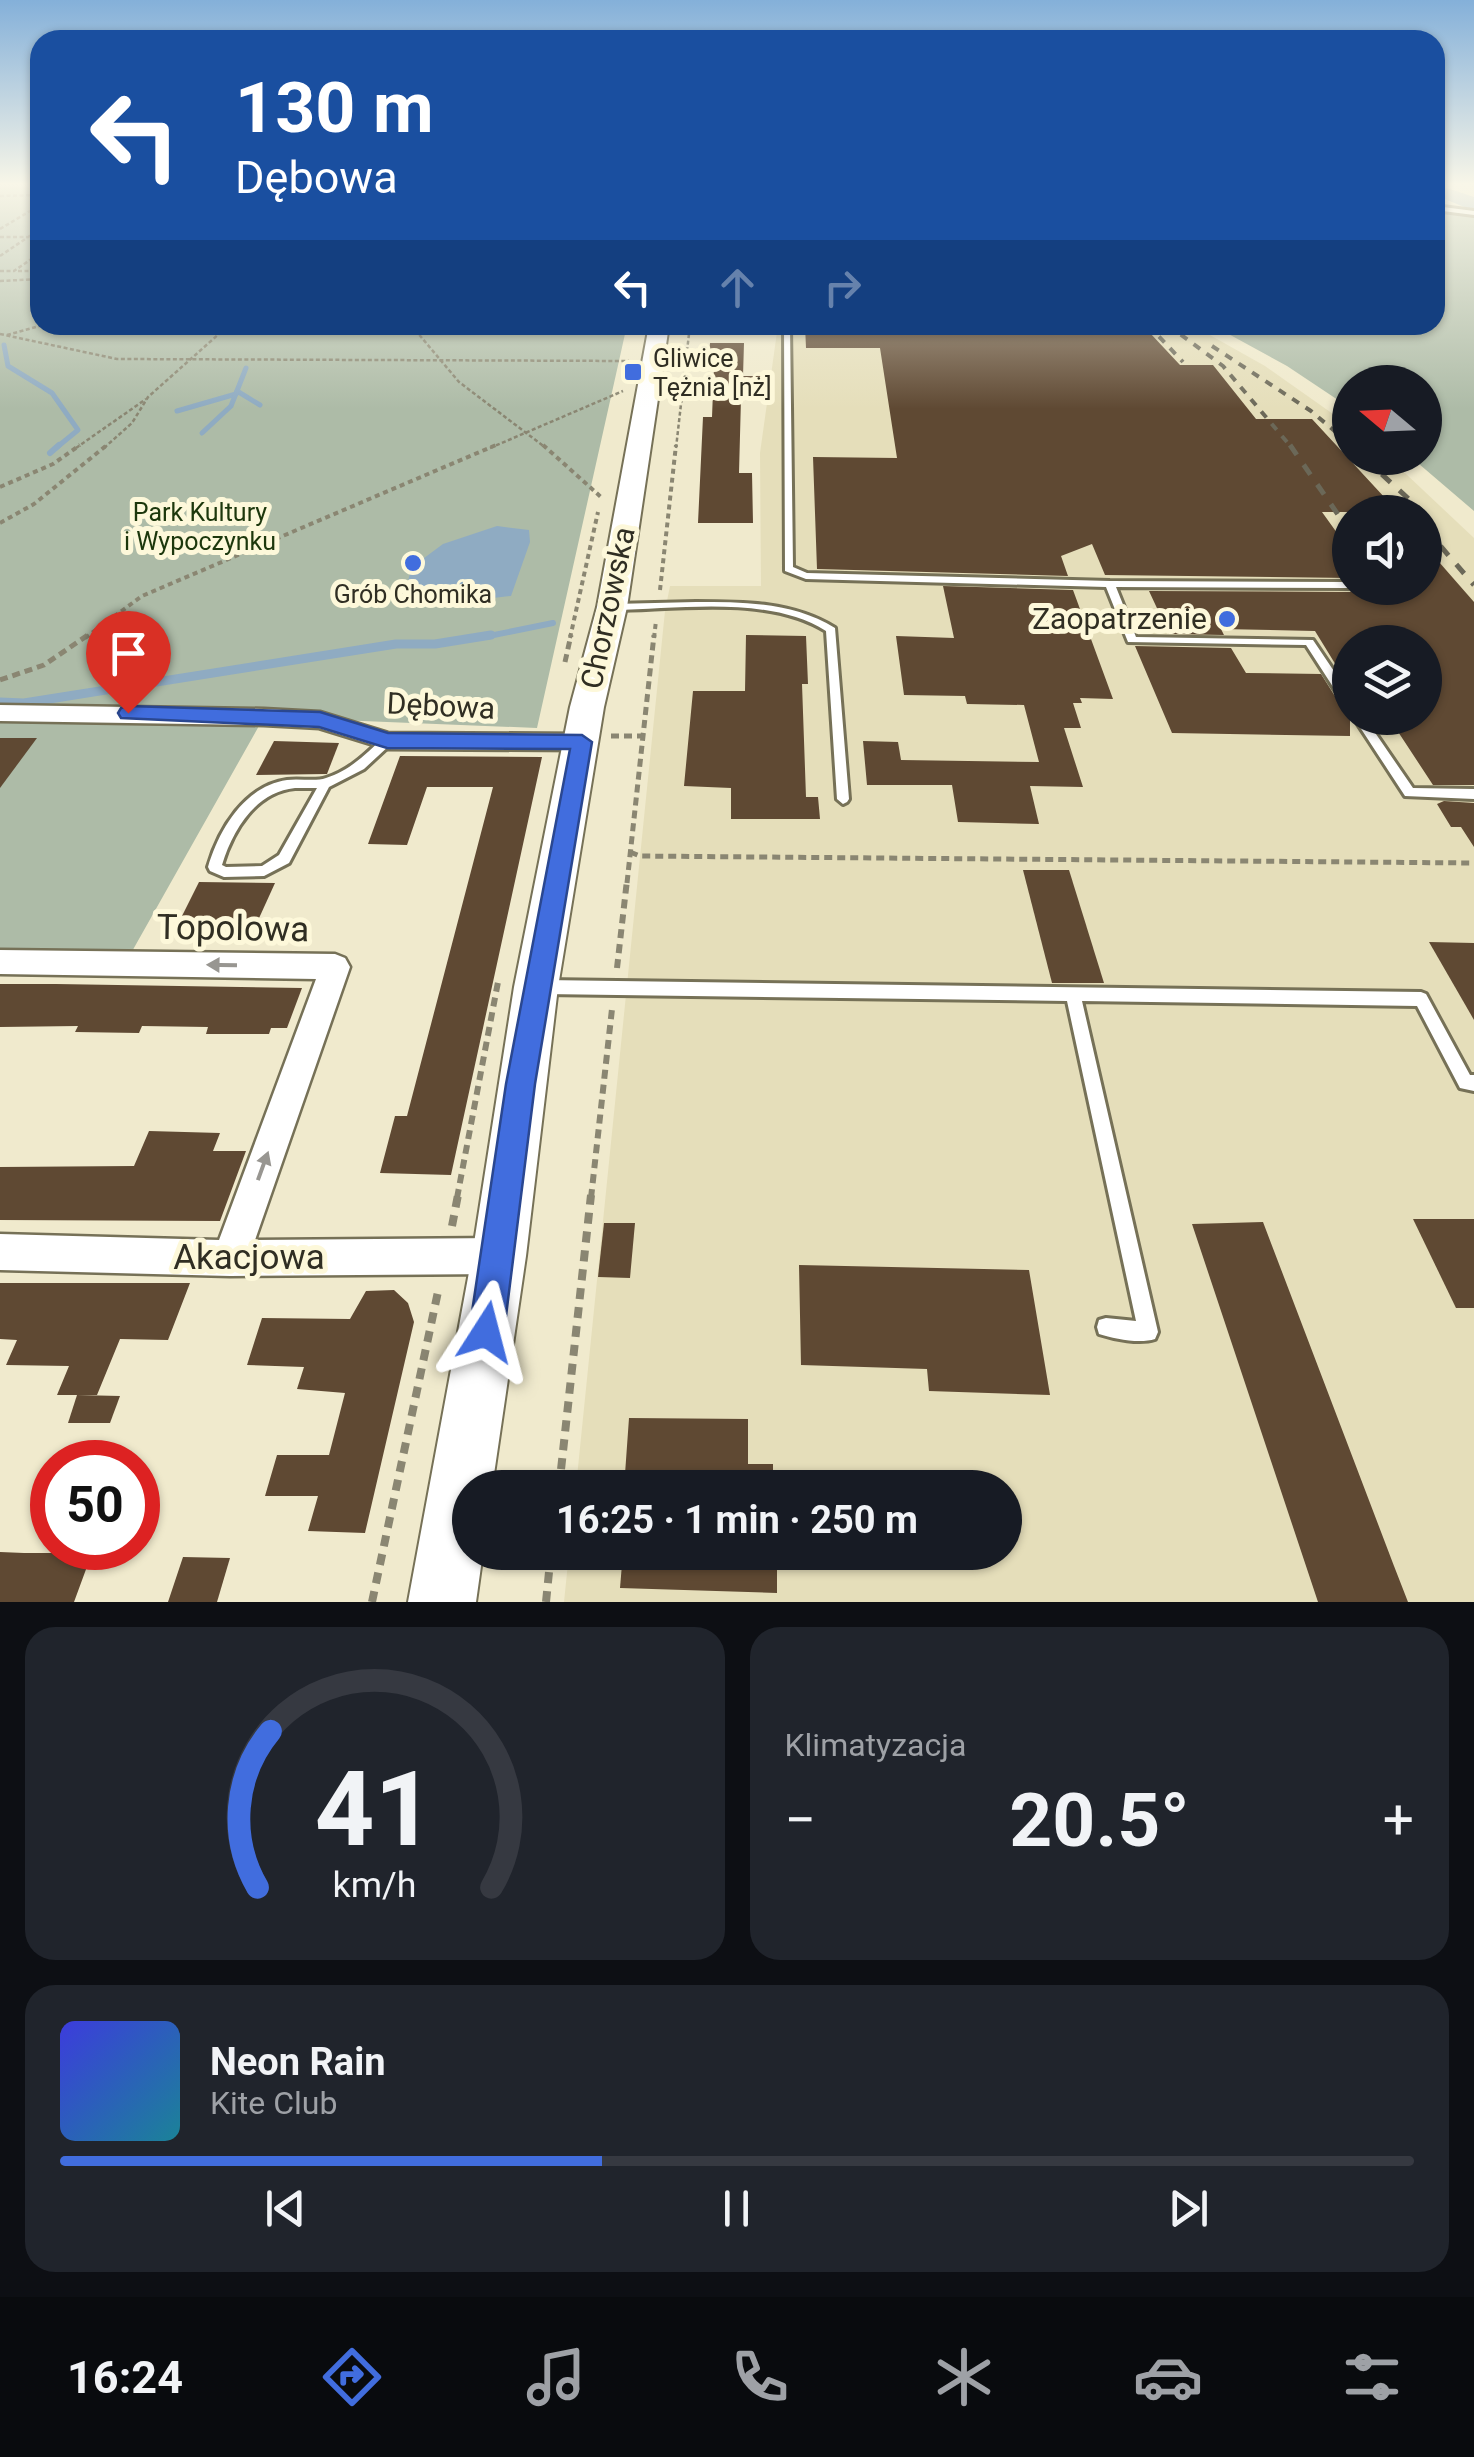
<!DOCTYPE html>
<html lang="pl">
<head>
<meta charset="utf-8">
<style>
  body { margin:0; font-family:Roboto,sans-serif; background:#20242c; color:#f1f3f6; height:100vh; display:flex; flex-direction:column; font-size:38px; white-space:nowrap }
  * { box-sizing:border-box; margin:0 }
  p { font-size:32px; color:#9ea1a6 }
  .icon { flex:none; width:55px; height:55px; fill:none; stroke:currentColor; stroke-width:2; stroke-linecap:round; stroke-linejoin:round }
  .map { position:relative; height:1602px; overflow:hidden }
  .sheet { display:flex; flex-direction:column; gap:25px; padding:25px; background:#0d0f14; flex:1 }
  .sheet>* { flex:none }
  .guide { position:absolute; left:30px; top:30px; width:1415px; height:305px; border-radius:30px; box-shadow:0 2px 8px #0004; background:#1a4fa0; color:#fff; overflow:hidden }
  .needle { width:65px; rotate:289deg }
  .controls { position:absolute; left:1332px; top:365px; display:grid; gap:20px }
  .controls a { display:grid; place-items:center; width:110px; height:110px; border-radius:50%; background:#171b24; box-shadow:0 2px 8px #0004; font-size:50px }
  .speed { position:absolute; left:30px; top:1440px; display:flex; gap:20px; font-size:50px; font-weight:700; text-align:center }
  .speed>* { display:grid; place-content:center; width:130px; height:130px; border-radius:50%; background:#171b24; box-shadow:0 2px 8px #0004; line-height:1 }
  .speed .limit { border:15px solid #d22; background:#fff; color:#111 }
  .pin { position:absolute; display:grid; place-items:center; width:85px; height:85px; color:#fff; margin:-102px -42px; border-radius:50% 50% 50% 0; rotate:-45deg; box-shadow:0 0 10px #0007 }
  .pin .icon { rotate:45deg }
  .me { position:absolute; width:110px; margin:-55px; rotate:9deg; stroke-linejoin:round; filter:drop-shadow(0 0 8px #0008) }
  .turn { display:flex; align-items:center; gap:35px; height:210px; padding:0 40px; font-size:45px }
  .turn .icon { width:130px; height:130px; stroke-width:2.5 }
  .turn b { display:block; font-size:70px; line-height:85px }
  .lanes { display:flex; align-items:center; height:95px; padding:0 40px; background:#0003; justify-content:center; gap:50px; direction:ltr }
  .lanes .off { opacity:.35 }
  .big { font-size:75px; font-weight:700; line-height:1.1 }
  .sheet .widget { flex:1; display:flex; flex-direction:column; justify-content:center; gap:15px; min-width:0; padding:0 35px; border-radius:30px; background:#20242c }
  .sheet .dial { align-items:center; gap:0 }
  .dial svg { height:260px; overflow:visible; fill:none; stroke:#363941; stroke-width:7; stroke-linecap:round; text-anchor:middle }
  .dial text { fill:#f1f3f6; stroke:none }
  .song { display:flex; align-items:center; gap:30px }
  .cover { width:120px; height:120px; border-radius:15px; background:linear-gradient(135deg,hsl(240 70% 55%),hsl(190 70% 35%)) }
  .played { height:10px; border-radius:5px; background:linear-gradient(90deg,#416dde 40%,#363941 40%) }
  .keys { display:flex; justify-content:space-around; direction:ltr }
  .heat { display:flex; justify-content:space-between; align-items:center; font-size:55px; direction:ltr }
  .sheet .tiles { flex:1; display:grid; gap:25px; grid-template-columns:1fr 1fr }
  .widget:last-child { grid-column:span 2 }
  .trip { position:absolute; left:452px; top:1470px; width:570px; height:100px; border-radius:50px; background:#171b24; box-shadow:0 2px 8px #0004; font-weight:700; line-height:100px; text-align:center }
  .menu { display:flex; height:160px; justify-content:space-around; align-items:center; background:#090b0e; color:#9ea1a6 }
  .menu .icon { width:70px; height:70px }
  .menu .current { color:#416dde }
  .menu b { font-size:45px; color:#f1f3f6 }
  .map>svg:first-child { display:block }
  .built { fill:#e5deba; fill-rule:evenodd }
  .green { fill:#adbba7 }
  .water { fill:#8fabc2 }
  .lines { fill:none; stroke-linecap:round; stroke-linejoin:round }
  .stream-far2 { stroke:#8fabc2; stroke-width:5 }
  .stream-far1 { stroke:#8fabc2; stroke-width:6 }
  .stream { stroke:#8fabc2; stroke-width:9 }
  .river { fill:#8fabc2; fill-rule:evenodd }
  .building { fill:#5f4933 }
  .service-casing { stroke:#767157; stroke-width:6 }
  .minor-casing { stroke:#767157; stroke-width:5 }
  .secondary-casing { stroke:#767157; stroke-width:4 }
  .path-far4 { stroke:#8a8672; stroke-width:2.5; stroke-dasharray:4 2.5; stroke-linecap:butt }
  .path-far3 { stroke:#8a8672; stroke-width:4; stroke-dasharray:5 4; stroke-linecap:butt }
  .path-far2 { stroke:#8a8672; stroke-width:5; stroke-dasharray:8 5; stroke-linecap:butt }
  .path-far1 { stroke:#8a8672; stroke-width:6; stroke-dasharray:9 6; stroke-linecap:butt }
  .path { stroke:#8a8672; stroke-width:8; stroke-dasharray:11 8; stroke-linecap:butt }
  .service { fill:#fff; fill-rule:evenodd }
  .minor { fill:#fff; fill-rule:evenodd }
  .secondary { fill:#fff; fill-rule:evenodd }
  .rail-far1 { stroke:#6b6858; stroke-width:4; stroke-dasharray:8 8; stroke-linecap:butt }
  .rail { stroke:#6b6858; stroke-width:5; stroke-dasharray:12 12; stroke-linecap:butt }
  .oneway { fill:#989691 }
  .route { fill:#416dde; stroke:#2a4790; stroke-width:2.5 }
  .poi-dot { fill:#416dde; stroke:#fdf8da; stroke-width:4 }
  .labels { text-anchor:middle; stroke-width:10; stroke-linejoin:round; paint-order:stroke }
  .far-poi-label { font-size:25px; fill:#302e23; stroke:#fdf8da; text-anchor:start }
  .far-park-label { font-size:25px; fill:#1c370c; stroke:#fdf8da }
  .street-label { font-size:30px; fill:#302e23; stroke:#fdf8da }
  .poi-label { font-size:30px; fill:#302e23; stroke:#fdf8da; text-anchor:end }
  .near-street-label { font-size:35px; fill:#302e23; stroke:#fdf8da }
</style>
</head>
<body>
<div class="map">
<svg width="1474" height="1602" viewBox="0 0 1474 1602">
  <rect width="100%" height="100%" fill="#f0eacd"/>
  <path class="built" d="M 778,325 L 1192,325 L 1265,366 L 1350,426 L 1350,458 L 1389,458 L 1474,538 L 1474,1602 L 564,1602 L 569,1553 L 1005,1552 L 1005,1488 L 576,1487 L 665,611 L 670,586 L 761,586 L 760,453 ZM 1350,512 L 1425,512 L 1425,588 L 1350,588 ZM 1350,642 L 1425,642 L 1425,718 L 1350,718 Z"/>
  <g class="green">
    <path d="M 0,184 L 40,184 L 40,325 L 627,325 L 537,728 L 264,717 L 130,955 L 0,953 Z"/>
    <path d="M 1435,210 L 1474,216 L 1474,511 L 1412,458 L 1425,458 L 1425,382 L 1350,382 L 1350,408 L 1287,366 L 1212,325 L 1435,325 Z"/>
  </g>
  <path class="water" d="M 497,526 L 529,530 L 530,542 L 511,596 L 450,603 L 403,598 L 412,567 L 443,544 Z"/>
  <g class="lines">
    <g class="stream-far2">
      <path d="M 4,345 L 8,366 L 52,393 L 78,430 L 56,448"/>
      <path d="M 237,391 L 260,405"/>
      <path d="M 177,411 L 236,394"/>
      <path d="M 202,433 L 231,406 L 246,368"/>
    </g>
    <g class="stream-far1">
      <path d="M 50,453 L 59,445"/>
      <path d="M 479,638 L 553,623"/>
    </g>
    <path class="stream" d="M 0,702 L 24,703 L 396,644 L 435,644 L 491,635"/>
    <path class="river" d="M 1435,184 L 1474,197 L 1474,211 L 1435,195 Z"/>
  </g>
  <g class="building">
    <path d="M 805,325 L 1125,325 L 1130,333 L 1150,333 L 1180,365 L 1213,365 L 1256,419 L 1312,419 L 1398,512 L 1322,512 L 1350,551 L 1350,578 L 1105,575 L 1092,544 L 1061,556 L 1068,576 L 817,569 L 813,457 L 897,458 L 880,348 L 806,348 Z"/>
    <path d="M 710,343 L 744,343 L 743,376 L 764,376 L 766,398 L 741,398 L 739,473 L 752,473 L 753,523 L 698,523 L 703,417 L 712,417 L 714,366 L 708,366 Z"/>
    <path d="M 1425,546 L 1474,602 L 1474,785 L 1433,785 L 1389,718 L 1425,718 L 1425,642 L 1350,642 L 1350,688 L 1315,631 L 1221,629 L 1224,635 L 1169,634 L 1149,591 L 1350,592 L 1354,588 L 1425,588 Z"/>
    <path d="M 943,586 L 1073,590 L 1113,699 L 1080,698 L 1082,703 L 1073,703 L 1081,728 L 1064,728 L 1083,787 L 1030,786 L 1039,824 L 958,822 L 952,785 L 867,785 L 863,741 L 898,742 L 901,760 L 1039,762 L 1024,705 L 967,704 L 965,696 L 904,695 L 896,636 L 954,638 Z"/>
    <path d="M 746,635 L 806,636 L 808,684 L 802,684 L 806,797 L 818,797 L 820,819 L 731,819 L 731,788 L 684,786 L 693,691 L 745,691 Z"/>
    <path d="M 1135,646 L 1231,648 L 1246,673 L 1321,674 L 1343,709 L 1350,711 L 1350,736 L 1172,733 Z"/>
    <path d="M 0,738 L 37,738 L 0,788 Z"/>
    <path d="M 274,741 L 339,743 L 327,774 L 256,775 Z"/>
    <path d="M 400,756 L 542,757 L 451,1175 L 380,1173 L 395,1116 L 407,1116 L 493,787 L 427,787 L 407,845 L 368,844 Z"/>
    <path d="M 1444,801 L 1474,803 L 1474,847 L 1461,827 L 1451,827 L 1437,804 Z"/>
    <path d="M 1023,870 L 1069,870 L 1104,983 L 1052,983 Z"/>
    <path d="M 199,882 L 275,883 L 255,927 L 177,926 Z"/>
    <path d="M 1429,942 L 1474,943 L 1474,1020 Z"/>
    <path d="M 0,984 L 56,984 L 302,988 L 287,1028 L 271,1028 L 269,1034 L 206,1034 L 208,1027 L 142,1026 L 139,1033 L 75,1032 L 78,1026 L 0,1027 Z"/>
    <path d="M 149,1131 L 220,1133 L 213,1151 L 246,1151 L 220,1221 L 0,1220 L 0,1167 L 134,1166 Z"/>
    <path d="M 1413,1219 L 1474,1219 L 1474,1308 L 1456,1308 Z"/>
    <path d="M 1263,1222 L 1394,1566 L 1408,1602 L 1318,1602 L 1192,1224 Z"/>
    <path d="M 604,1223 L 635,1223 L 630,1278 L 598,1277 Z"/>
    <path d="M 799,1265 L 1029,1270 L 1050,1395 L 929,1391 L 927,1369 L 801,1365 Z"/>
    <path d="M 0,1283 L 190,1283 L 168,1340 L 120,1339 L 97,1395 L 57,1395 L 69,1366 L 6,1365 L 17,1340 L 0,1339 Z"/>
    <path d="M 394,1290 L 408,1303 L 414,1322 L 365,1533 L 308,1531 L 318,1496 L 265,1496 L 277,1455 L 329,1455 L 345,1393 L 297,1389 L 304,1367 L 247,1365 L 262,1318 L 350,1319 L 366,1291 Z"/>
    <path d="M 77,1395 L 120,1396 L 110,1423 L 68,1423 Z"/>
    <path d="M 629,1418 L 748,1419 L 748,1464 L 773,1464 L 773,1488 L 624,1488 Z"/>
    <path d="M 0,1552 L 24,1553 L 92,1553 L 74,1602 L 0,1602 Z"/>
    <path d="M 623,1552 L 777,1552 L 777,1593 L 620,1588 Z"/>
    <path d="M 183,1557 L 230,1558 L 217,1602 L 168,1602 Z"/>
  </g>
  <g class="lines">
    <g class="service-casing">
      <g id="service">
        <path d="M 1435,206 L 1474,211 L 1474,215 L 1435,210 Z"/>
        <path d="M 784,325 L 790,325 L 793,567 L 807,573 L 1110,581 L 1350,582 L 1350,588 L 1352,588 L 1350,588 L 1116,587 L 1136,637 L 1313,640 L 1350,695 L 1350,708 L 1346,707 L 1306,645 L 1128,642 L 1106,587 L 806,579 L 785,571 Z"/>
        <path d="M 696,602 C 744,602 793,602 835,628 L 849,799 L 847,802 L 843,804 L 837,799 L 826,631 C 769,595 679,609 614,610 L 609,607 L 614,604 Z"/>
        <path d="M 1354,718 L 1365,718 L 1413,788 L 1474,789 L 1474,799 L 1405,796 Z"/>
        <path d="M 387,737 L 391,738 L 393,741 L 391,744 L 364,769 L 329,787 L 289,863 L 264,876 L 224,877 L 210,871 L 208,867 C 219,829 245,786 287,780 C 300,778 315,782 326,778 C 349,771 366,754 383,738 ZM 295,788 L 317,788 L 279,855 L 262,866 L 226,867 L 222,865 C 233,829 256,792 295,788 Z"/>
        <path d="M 544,980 L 1421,992 L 1426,994 L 1470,1075 L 1474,1075 L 1474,1091 L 1460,1088 L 1417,1006 L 1082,1001 L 1158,1332 L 1155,1339 C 1140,1344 1114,1339 1099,1334 L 1097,1327 L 1099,1320 L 1106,1318 L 1136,1321 L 1067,1001 L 544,994 L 539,992 L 537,987 L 539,982 Z"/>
      </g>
    </g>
    <g class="minor-casing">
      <g id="minor">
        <path d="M 0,705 L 264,709 L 320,712 L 388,733 L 582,734 L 594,742 L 582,750 L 387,749 L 319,728 L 264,725 L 0,721 Z"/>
        <path d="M 0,950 L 335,954 L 345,958 L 350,967 L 255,1240 L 499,1238 L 512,1243 L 517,1256 L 512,1269 L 499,1274 L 230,1276 L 0,1270 L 0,1234 L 219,1240 L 316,979 L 0,974 Z"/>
      </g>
    </g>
    <g class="secondary-casing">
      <path id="secondary" d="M 649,325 L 669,325 L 627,607 L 604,707 L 558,987 L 526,1256 L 492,1488 L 470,1488 L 470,1552 L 483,1552 L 476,1602 L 408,1602 L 472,1256 L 514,987 L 570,707 L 597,607 Z"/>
    </g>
    <g class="path-far4">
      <path d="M 0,196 L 40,195"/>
      <path d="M 0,229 L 40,205"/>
      <path d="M 0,237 L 27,237"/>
      <path d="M 0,256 L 40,229"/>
      <path d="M 0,271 L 14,271 L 40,253"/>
      <path d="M 18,271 L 40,271"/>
      <path d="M 0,281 L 40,279"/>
      <path d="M 411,325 L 459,382 L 546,448"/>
      <path d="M 0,334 L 117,359 L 629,361"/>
      <path d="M 7,335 L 43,325"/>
      <path d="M 76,448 L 146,399"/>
      <path d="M 104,448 L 132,423 L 148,397 L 229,325"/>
      <path d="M 490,448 L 623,391"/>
      <path d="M 676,448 L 690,325"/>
    </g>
    <g class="path-far3">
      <path d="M 543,445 L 601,497"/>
      <path d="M 0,487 L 53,464 L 80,445"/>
      <path d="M 0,523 L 34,504 L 107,445"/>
      <path d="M 660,590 L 676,445"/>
      <path d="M 85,638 L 142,596 L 496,445"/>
      <path d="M 570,638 L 598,512"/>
      <path d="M 654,638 L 656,621"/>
    </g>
    <g class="path-far2">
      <path d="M 565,662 L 571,635"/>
      <path d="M 0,680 L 44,665 L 88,635"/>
      <path d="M 611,736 L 643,736"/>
      <path d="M 630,852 L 640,856 L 1474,863"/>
      <path d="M 627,883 L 654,635"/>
    </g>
    <g class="path-far1">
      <path d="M 617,968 L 627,880"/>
      <path d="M 457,1198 L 498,982"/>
      <path d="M 591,1198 L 612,1009"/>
    </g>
    <g class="path">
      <path d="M 452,1226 L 458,1195"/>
      <path d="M 559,1488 L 591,1195"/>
      <path d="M 372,1602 L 439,1287"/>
      <path d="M 546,1602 L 551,1552"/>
    </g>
    <use href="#service" class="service"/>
    <use href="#minor" class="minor"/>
    <use href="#secondary" class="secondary"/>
    <g class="rail-far1">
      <path d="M 1148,325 L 1183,362"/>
      <path d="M 1168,325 L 1223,366 L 1292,448"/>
      <path d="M 1212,346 L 1311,411 L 1350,444"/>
    </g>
    <g class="rail">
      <path d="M 1290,445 L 1350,532"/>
      <path d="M 1364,458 L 1423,512"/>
      <path d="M 1425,528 L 1474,585"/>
    </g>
  </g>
  <defs><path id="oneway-solid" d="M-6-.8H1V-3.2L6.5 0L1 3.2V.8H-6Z" transform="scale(2.5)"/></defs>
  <g class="oneway">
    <use href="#oneway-solid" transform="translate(222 965) rotate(-179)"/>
    <use href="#oneway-solid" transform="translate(263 1166) rotate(-70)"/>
  </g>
  <linearGradient id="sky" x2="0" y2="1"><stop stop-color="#84b0d9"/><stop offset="0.45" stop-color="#f8f6e8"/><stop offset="1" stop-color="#f8f6e8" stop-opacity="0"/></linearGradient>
  <rect width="1474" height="409" fill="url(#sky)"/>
  <path class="route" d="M 128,706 L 320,712 L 388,733 L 582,735 L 592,742 L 535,1084 L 504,1332 L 499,1345 L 486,1350 L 474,1345 L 469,1332 L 506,1084 L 570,749 L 387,748 L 319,727 L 121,718 L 118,713 L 121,708 Z"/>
  <g class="poi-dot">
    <rect x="623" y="362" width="20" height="20" rx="5"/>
    <circle cx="413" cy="563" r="10"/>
    <circle cx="1227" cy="619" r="10"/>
  </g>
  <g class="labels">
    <g class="far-poi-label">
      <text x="653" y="367">Gliwice<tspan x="653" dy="29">Tężnia [nż]</tspan></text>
      <text x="413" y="603" text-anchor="middle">Grób Chomika</text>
    </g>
    <g class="far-park-label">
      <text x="200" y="521">Park Kultury<tspan x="200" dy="29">i Wypoczynku</tspan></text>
    </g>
    <g class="street-label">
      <text transform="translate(608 608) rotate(-78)" y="10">Chorzowska</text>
      <text transform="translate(441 706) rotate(3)" y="10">Dębowa</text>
    </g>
    <g class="poi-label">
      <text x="1207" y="629">Zaopatrzenie</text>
    </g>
    <g class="near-street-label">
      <text transform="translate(233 928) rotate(1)" y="12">Topolowa</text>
      <text x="249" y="1269">Akacjowa</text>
    </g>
  </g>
</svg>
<div class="controls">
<a><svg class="needle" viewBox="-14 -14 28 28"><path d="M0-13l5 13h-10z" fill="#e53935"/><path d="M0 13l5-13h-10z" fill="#9ea1a6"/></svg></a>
<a><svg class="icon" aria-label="sound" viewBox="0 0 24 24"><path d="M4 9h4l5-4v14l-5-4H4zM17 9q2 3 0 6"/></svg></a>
<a><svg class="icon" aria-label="layers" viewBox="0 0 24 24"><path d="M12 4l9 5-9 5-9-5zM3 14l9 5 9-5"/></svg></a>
</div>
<div class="speed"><div class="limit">50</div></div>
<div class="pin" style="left:128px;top:713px;background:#d93025"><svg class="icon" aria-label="arrive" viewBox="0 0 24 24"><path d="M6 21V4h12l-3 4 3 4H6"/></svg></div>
<svg class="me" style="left:486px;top:1332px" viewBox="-20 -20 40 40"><path d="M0-17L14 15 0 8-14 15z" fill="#416dde" stroke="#fff" stroke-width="4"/></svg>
<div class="trip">16:25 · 1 min · 250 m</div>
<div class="guide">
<div class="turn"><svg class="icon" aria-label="left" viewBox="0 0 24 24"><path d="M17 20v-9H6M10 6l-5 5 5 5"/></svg><div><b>130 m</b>Dębowa</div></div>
<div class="lanes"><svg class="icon" aria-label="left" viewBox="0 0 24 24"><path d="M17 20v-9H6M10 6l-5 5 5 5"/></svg><svg class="icon off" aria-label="ahead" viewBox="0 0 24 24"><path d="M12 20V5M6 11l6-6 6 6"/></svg><svg class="icon off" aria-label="right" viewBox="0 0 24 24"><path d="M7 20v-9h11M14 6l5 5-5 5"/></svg></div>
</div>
</div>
<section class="sheet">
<div class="tiles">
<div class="widget dial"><svg viewBox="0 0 100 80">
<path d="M14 69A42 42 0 1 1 86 69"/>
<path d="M14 69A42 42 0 0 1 18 21" stroke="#416dde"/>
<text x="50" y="56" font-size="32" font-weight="700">41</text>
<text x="50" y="72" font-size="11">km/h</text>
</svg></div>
<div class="widget"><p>Klimatyzacja</p>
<div class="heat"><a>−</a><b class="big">20.5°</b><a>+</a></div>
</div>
<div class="widget">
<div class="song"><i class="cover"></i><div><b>Neon Rain</b><p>Kite Club</p></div></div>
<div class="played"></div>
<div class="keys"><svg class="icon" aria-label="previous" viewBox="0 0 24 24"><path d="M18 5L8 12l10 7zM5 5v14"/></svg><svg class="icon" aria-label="pause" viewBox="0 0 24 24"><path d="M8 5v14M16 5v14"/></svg><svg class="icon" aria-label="next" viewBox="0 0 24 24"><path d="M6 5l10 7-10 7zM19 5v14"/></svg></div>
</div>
</div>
</section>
<nav class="menu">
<b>16:24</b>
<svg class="icon current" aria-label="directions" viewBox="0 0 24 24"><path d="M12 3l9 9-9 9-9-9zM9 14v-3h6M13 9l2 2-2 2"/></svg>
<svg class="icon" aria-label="music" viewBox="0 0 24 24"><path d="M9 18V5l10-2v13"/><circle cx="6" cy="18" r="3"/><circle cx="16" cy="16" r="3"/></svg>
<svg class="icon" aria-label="phone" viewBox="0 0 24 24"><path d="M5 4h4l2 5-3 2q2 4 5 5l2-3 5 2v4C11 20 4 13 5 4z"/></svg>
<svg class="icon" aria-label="climate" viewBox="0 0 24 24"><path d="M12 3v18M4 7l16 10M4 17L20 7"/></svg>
<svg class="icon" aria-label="car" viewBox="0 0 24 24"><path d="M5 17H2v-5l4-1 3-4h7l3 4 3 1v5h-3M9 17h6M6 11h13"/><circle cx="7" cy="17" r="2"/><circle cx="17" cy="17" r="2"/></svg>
<svg class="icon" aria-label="filters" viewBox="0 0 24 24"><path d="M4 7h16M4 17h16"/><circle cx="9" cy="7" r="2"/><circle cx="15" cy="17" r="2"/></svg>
</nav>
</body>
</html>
